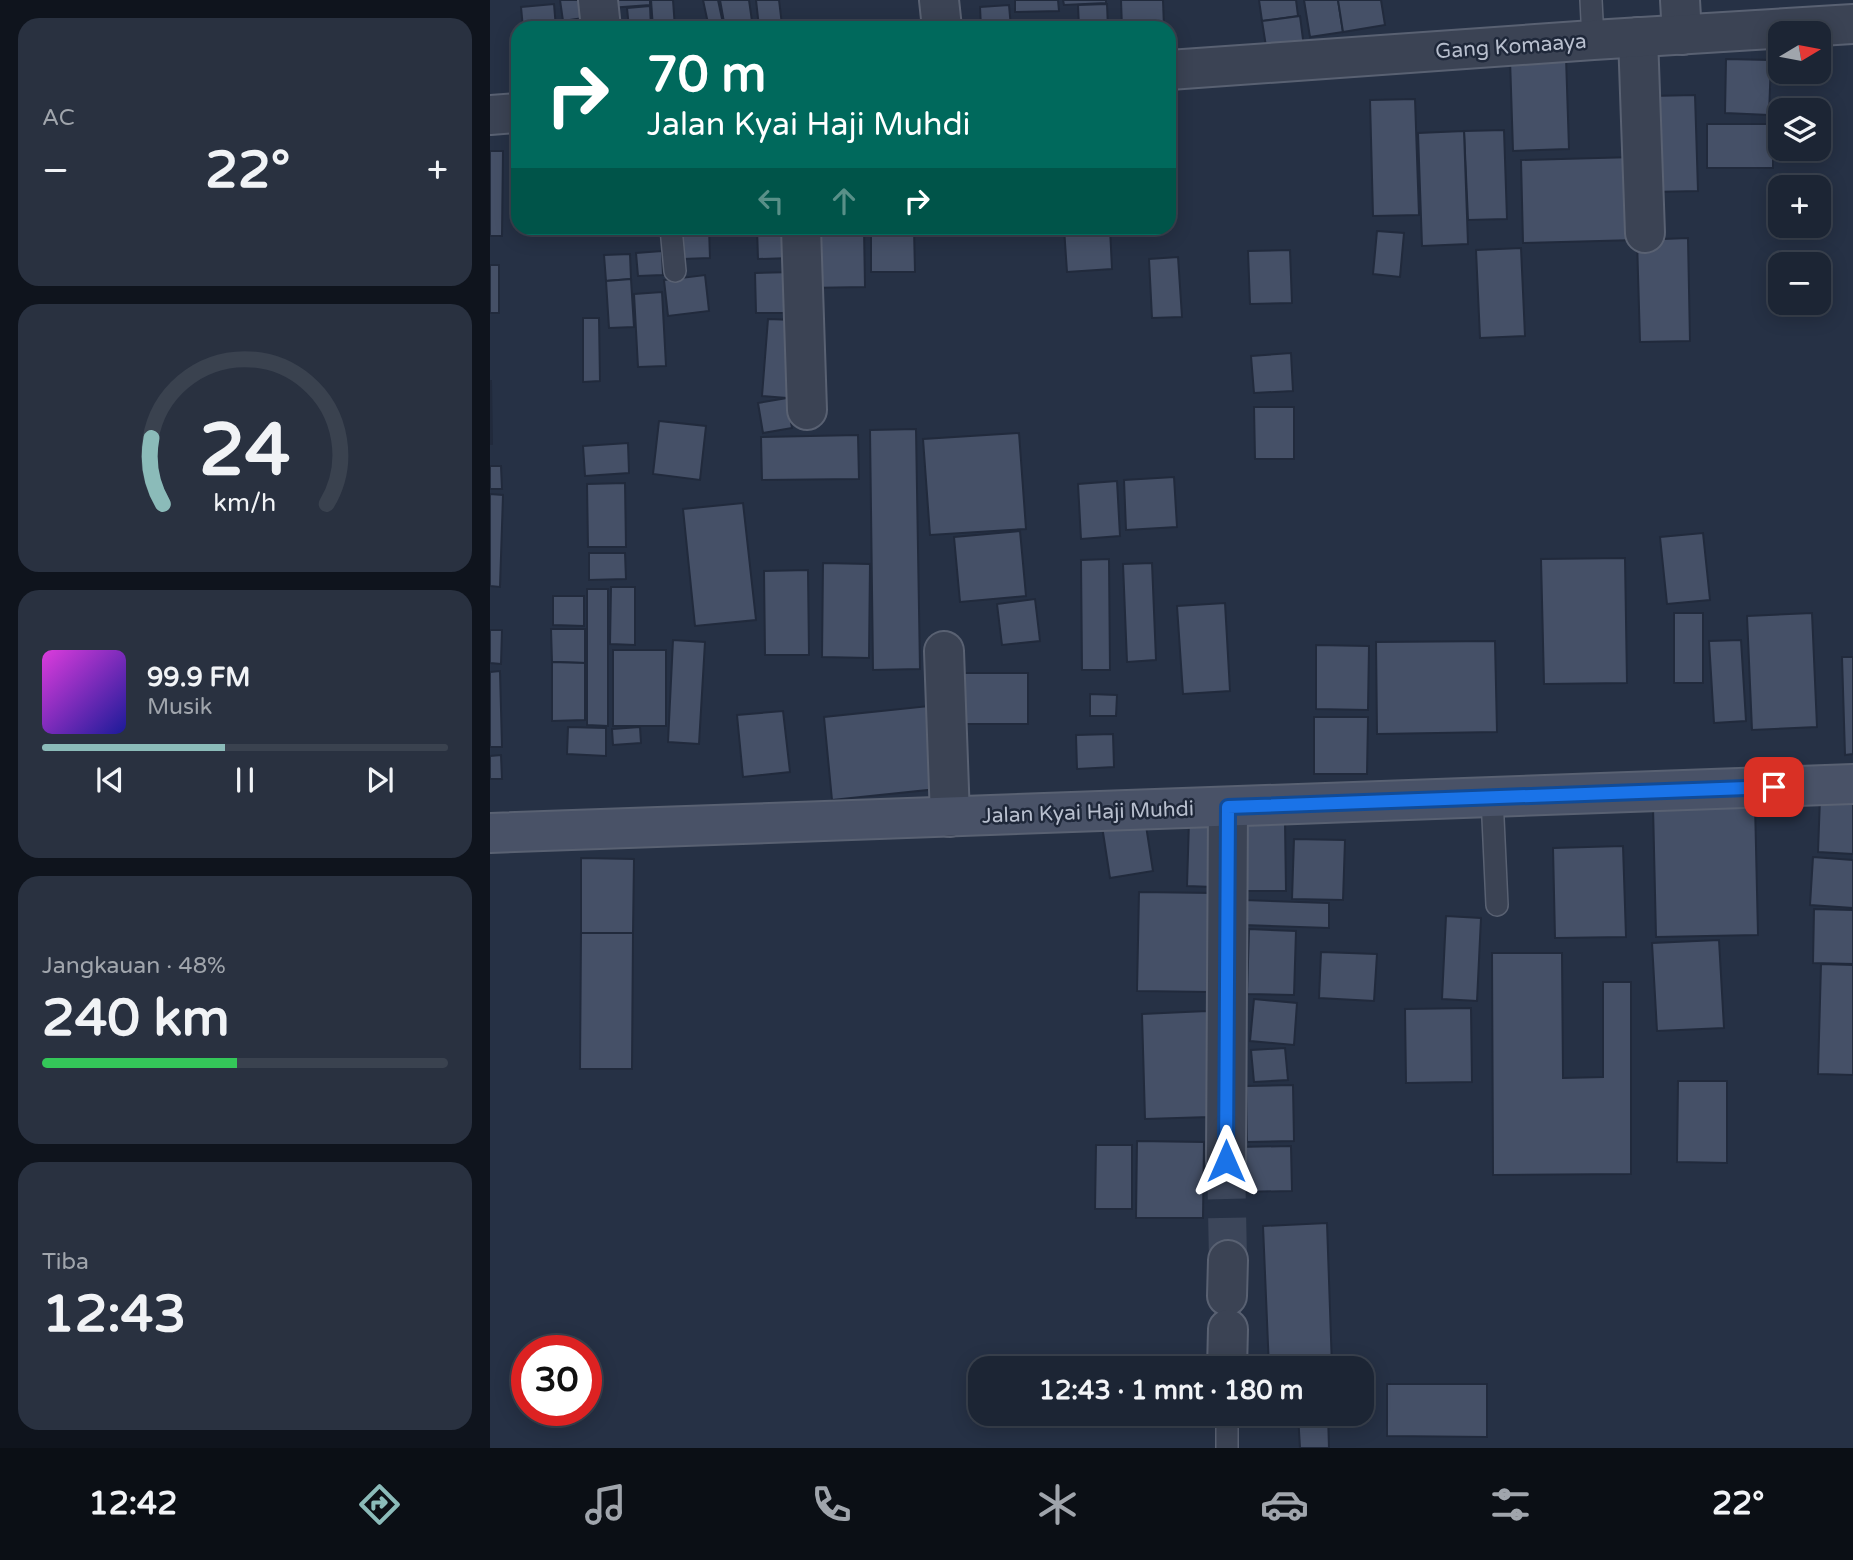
<!DOCTYPE html>
<html lang="id">
<head>
<meta charset="utf-8">
<style>
  body { margin:0; font-family:"Varela Round",sans-serif; background:#293140; color:#f1f3f6; height:100vh; display:flex; flex-direction:column; font-size:26px; white-space:nowrap }
  * { box-sizing:border-box; margin:0 }
  p { font-size:23px; color:#a0a5ac }
  .icon { flex:none; width:38px; height:38px; fill:none; stroke:currentColor; stroke-width:2; stroke-linecap:round; stroke-linejoin:round }
  .map { position:relative; flex:1; overflow:hidden }
  .side { display:flex; flex-direction:column; gap:18px; padding:18px; background:#0f141d; width:490px }
  .side>* { flex:none }
  .top-card { position:absolute; left:21px; top:21px; width:665px; height:214px; border-radius:21px; box-shadow:0 4px 18px #0003,0 0 0 2px #3a424f; background:#00695c; color:#fff; overflow:hidden }
  .needle { width:46px; rotate:80deg }
  .tools { position:absolute; left:1278px; top:21px; display:grid; gap:14px }
  .tools a { display:grid; place-items:center; width:63px; height:63px; border-radius:14px; background:#1c2534; box-shadow:0 4px 18px #0003,0 0 0 2px #3a424f; font-size:35px }
  .speed { position:absolute; left:21px; top:1335px; display:flex; gap:14px; font-size:35px; font-weight:700; text-align:center }
  .speed>* { display:grid; place-content:center; width:91px; height:91px; border-radius:50%; background:#1c2534; box-shadow:0 4px 18px #0003,0 0 0 2px #3a424f; line-height:1 }
  .speed .limit { border:10px solid #d22; background:#fff; color:#111 }
  .pin { position:absolute; display:grid; place-items:center; width:60px; height:60px; color:#fff; margin:-30px; border-radius:14px; box-shadow:0 4px 10px #0006 }
  .me { position:absolute; width:77px; margin:-38px; rotate:0deg; stroke-linejoin:round; filter:drop-shadow(0 0 5px #0008) }
  .turn { display:flex; align-items:center; gap:24px; height:147px; padding:0 21px; font-size:32px }
  .turn .icon { width:91px; height:91px; stroke-width:2.5 }
  .turn b { display:block; font-size:49px; line-height:60px }
  .lanes { display:flex; align-items:center; height:66px; padding:0 21px; background:#0003; justify-content:center; gap:35px; direction:ltr }
  .lanes .off { opacity:.35 }
  .big { font-size:52px; font-weight:700; line-height:1.1 }
  .side .widget { flex:1; display:flex; flex-direction:column; justify-content:center; gap:10px; min-width:0; padding:0 24px; border-radius:21px; background:#293140 }
  .side .dial { align-items:center; gap:0 }
  .dial svg { height:182px; overflow:visible; fill:none; stroke:#3a424f; stroke-width:7; stroke-linecap:round; text-anchor:middle }
  .dial text { fill:#f1f3f6; stroke:none }
  .song { display:flex; align-items:center; gap:21px }
  .cover { width:84px; height:84px; border-radius:10px; background:linear-gradient(135deg,hsl(300 70% 55%),hsl(240 70% 35%)) }
  .played { height:7px; border-radius:4px; background:linear-gradient(90deg,#8bbbb9 45%,#3a424f 45%) }
  .keys { display:flex; justify-content:space-around; direction:ltr }
  .heat { display:flex; justify-content:space-between; align-items:center; font-size:38px; direction:ltr }
  .charge { height:10px; border-radius:5px; background:linear-gradient(90deg,#34c759 48%,#3a424f 0) }
  .trip { position:absolute; left:478px; top:1356px; width:406px; height:70px; border-radius:21px; background:#1c2534; box-shadow:0 4px 18px #0003,0 0 0 2px #3a424f; font-weight:700; line-height:70px; text-align:center }
  .dock { display:flex; height:112px; justify-content:space-around; align-items:center; background:#0b0f15; color:#a0a5ac }
  .dock .icon { width:49px; height:49px }
  .dock .active { color:#8bbbb9 }
  .dock b { font-size:32px; color:#f1f3f6 }
  main { display:flex; flex:1; min-height:0 }
  .map>svg:first-child { display:block }
  .building { fill:#455067; stroke:#212a3c; stroke-width:2 }
  .lines { fill:none; stroke-linecap:round; stroke-linejoin:round }
  .street-tunnel { stroke:#3c465a; stroke-width:38; stroke-dasharray:38 19; stroke-linecap:butt }
  .lane-casing { stroke:#596172; stroke-width:24 }
  .street-casing { stroke:#596172; stroke-width:42 }
  .secondary-casing { stroke:#596172; stroke-width:42 }
  .lane { stroke:#3b4354; stroke-width:21 }
  .street { stroke:#3b4354; stroke-width:38 }
  .secondary { stroke:#495267; stroke-width:38 }
  .route-casing { stroke:#114b97; stroke-width:18 }
  .route { stroke:#1a73e8; stroke-width:12 }
  .labels { text-anchor:middle; stroke-width:5; stroke-linejoin:round; paint-order:stroke }
  .street-label { font-size:21px; fill:#b8bfce; stroke:#1f283a }
</style>
</head>
<body>
<main>
<section class="side">
<div class="widget"><p>AC</p>
<div class="heat"><a>−</a><b class="big">22°</b><a>+</a></div>
</div>
<div class="widget dial"><svg viewBox="0 0 100 80">
<path d="M14 69A42 42 0 1 1 86 69"/>
<path d="M14 69A42 42 0 0 1 9 40" stroke="#8bbbb9"/>
<text x="50" y="56" font-size="32" font-weight="700">24</text>
<text x="50" y="72" font-size="11">km/h</text>
</svg></div>
<div class="widget">
<div class="song"><i class="cover"></i><div><b>99.9 FM</b><p>Musik</p></div></div>
<div class="played"></div>
<div class="keys"><svg class="icon" aria-label="previous" viewBox="0 0 24 24"><path d="M18 5L8 12l10 7zM5 5v14"/></svg><svg class="icon" aria-label="pause" viewBox="0 0 24 24"><path d="M8 5v14M16 5v14"/></svg><svg class="icon" aria-label="next" viewBox="0 0 24 24"><path d="M6 5l10 7-10 7zM19 5v14"/></svg></div>
</div>
<div class="widget"><p>Jangkauan · 48%</p><b class="big">240 km</b><div class="charge"></div></div>
<div class="widget"><p>Tiba</p><b class="big">12:43</b></div>
</section>
<div class="map">
<svg width="1363" height="1448" viewBox="0 0 1363 1448">
  <rect width="100%" height="100%" fill="#263145"/>
  <g class="building">
    <path d="M 70,0 L 97,0 L 100,17 L 73,21 Z"/>
    <path d="M 118,0 L 160,0 L 160,5 L 119,8 Z"/>
    <path d="M 161,0 L 183,0 L 185,28 L 163,28 Z"/>
    <path d="M 213,0 L 228,0 L 234,28 L 219,28 Z"/>
    <path d="M 230,0 L 259,0 L 263,28 L 235,28 Z"/>
    <path d="M 266,0 L 289,0 L 292,25 L 269,27 Z"/>
    <path d="M 525,0 L 568,0 L 569,11 L 525,12 Z"/>
    <path d="M 573,0 L 616,0 L 616,3 L 574,5 Z"/>
    <path d="M 631,0 L 673,0 L 674,28 L 632,28 Z"/>
    <path d="M 769,0 L 806,0 L 808,16 L 772,21 Z"/>
    <path d="M 814,0 L 848,0 L 853,32 L 820,37 Z"/>
    <path d="M 848,0 L 891,0 L 895,25 L 853,32 Z"/>
    <path d="M 64,4 L 66,28 L 33,28 L 31,7 Z"/>
    <path d="M 617,4 L 618,28 L 589,28 L 588,5 Z"/>
    <path d="M 519,5 L 521,28 L 491,28 L 490,7 Z"/>
    <path d="M 160,6 L 161,28 L 139,28 L 137,8 Z"/>
    <path d="M 810,16 L 814,47 L 777,53 L 772,21 Z"/>
    <path d="M 98,21 L 99,28 L 70,28 L 69,26 Z"/>
    <path d="M 1076,57 L 1079,149 L 1023,151 L 1020,59 Z"/>
    <path d="M 1236,59 L 1281,60 L 1279,115 L 1235,113 Z"/>
    <path d="M 1205,95 L 1208,191 L 1162,192 L 1160,96 Z"/>
    <path d="M 925,99 L 929,215 L 883,216 L 880,100 Z"/>
    <path d="M 679,113 L 682,202 L 679,202 Z"/>
    <rect x="1217" y="124" width="66" height="44"/>
    <path d="M 1014,130 L 1017,219 L 978,220 L 974,131 Z"/>
    <path d="M 974,131 L 978,244 L 932,246 L 928,133 Z"/>
    <path d="M 0,151 L 13,151 L 12,236 L 0,236 Z"/>
    <path d="M 1145,157 L 1147,240 L 1033,243 L 1031,160 Z"/>
    <path d="M 191,228 L 219,228 L 220,258 L 192,259 Z"/>
    <path d="M 267,228 L 300,228 L 301,258 L 268,259 Z"/>
    <path d="M 317,228 L 374,228 L 375,287 L 318,288 Z"/>
    <path d="M 381,228 L 424,228 L 425,272 L 381,272 Z"/>
    <path d="M 574,228 L 620,228 L 622,269 L 577,272 Z"/>
    <path d="M 887,231 L 914,233 L 910,277 L 883,274 Z"/>
    <path d="M 1198,238 L 1200,341 L 1150,342 L 1147,240 Z"/>
    <path d="M 1031,248 L 1035,336 L 990,338 L 986,250 Z"/>
    <path d="M 800,250 L 802,303 L 760,304 L 758,251 Z"/>
    <path d="M 172,251 L 173,275 L 148,276 L 146,253 Z"/>
    <path d="M 140,254 L 141,279 L 116,281 L 114,255 Z"/>
    <path d="M 688,257 L 692,317 L 662,318 L 659,259 Z"/>
    <rect x="0" y="265" width="9" height="48"/>
    <path d="M 304,272 L 305,313 L 266,313 L 265,273 Z"/>
    <path d="M 215,275 L 219,311 L 178,316 L 174,280 Z"/>
    <path d="M 141,279 L 144,327 L 119,328 L 116,281 Z"/>
    <path d="M 172,292 L 176,366 L 148,367 L 144,294 Z"/>
    <path d="M 93,318 L 109,318 L 110,381 L 93,382 Z"/>
    <path d="M 278,319 L 304,320 L 297,398 L 272,396 Z"/>
    <path d="M 801,353 L 803,391 L 764,393 L 761,356 Z"/>
    <path d="M 0,381 L 1,381 L 2,444 L 0,444 Z"/>
    <path d="M 297,398 L 302,428 L 273,433 L 268,403 Z"/>
    <path d="M 764,407 L 804,407 L 804,459 L 765,459 Z"/>
    <path d="M 169,421 L 216,426 L 210,480 L 163,474 Z"/>
    <path d="M 426,429 L 430,669 L 383,670 L 380,430 Z"/>
    <path d="M 529,433 L 536,529 L 440,535 L 433,439 Z"/>
    <path d="M 368,435 L 369,479 L 272,480 L 271,437 Z"/>
    <path d="M 138,443 L 139,473 L 95,476 L 93,446 Z"/>
    <path d="M 0,466 L 11,466 L 12,489 L 0,489 Z"/>
    <path d="M 684,477 L 687,527 L 636,530 L 634,480 Z"/>
    <path d="M 627,481 L 630,536 L 591,539 L 588,484 Z"/>
    <path d="M 135,483 L 136,547 L 98,547 L 97,484 Z"/>
    <path d="M 0,494 L 13,495 L 10,587 L 0,586 Z"/>
    <path d="M 253,503 L 266,620 L 205,626 L 193,509 Z"/>
    <path d="M 530,531 L 536,596 L 470,602 L 464,537 Z"/>
    <path d="M 1213,533 L 1220,600 L 1177,604 L 1170,537 Z"/>
    <path d="M 99,553 L 135,553 L 136,579 L 99,580 Z"/>
    <path d="M 1135,558 L 1137,683 L 1054,684 L 1051,559 Z"/>
    <path d="M 619,559 L 620,670 L 592,670 L 591,560 Z"/>
    <path d="M 333,563 L 380,564 L 379,658 L 332,657 Z"/>
    <path d="M 662,563 L 666,660 L 637,662 L 633,564 Z"/>
    <path d="M 318,570 L 319,655 L 275,655 L 274,571 Z"/>
    <path d="M 121,587 L 145,587 L 145,645 L 120,644 Z"/>
    <path d="M 97,589 L 118,589 L 118,726 L 97,725 Z"/>
    <path d="M 63,596 L 94,596 L 94,626 L 63,625 Z"/>
    <path d="M 545,599 L 550,641 L 512,645 L 507,604 Z"/>
    <path d="M 735,603 L 740,691 L 693,694 L 687,606 Z"/>
    <rect x="1184" y="613" width="29" height="70"/>
    <path d="M 1322,613 L 1327,727 L 1262,730 L 1257,616 Z"/>
    <path d="M 61,629 L 95,629 L 95,663 L 62,662 Z"/>
    <path d="M 0,630 L 12,630 L 11,664 L 0,663 Z"/>
    <path d="M 183,640 L 215,642 L 209,744 L 178,742 Z"/>
    <path d="M 1251,640 L 1256,721 L 1224,723 L 1219,641 Z"/>
    <path d="M 1005,641 L 1007,732 L 887,734 L 886,642 Z"/>
    <path d="M 826,645 L 879,646 L 878,710 L 826,709 Z"/>
    <rect x="123" y="650" width="53" height="76"/>
    <path d="M 1352,657 L 1363,657 L 1363,754 L 1355,755 Z"/>
    <path d="M 62,662 L 95,663 L 95,720 L 62,721 Z"/>
    <path d="M 10,671 L 12,747 L 0,747 L 0,672 Z"/>
    <rect x="472" y="673" width="66" height="51"/>
    <path d="M 600,694 L 627,695 L 626,716 L 600,716 Z"/>
    <path d="M 439,706 L 447,789 L 342,800 L 334,717 Z"/>
    <path d="M 293,711 L 300,772 L 253,777 L 247,715 Z"/>
    <path d="M 824,717 L 878,717 L 877,774 L 824,774 Z"/>
    <path d="M 78,727 L 116,728 L 116,756 L 77,754 Z"/>
    <path d="M 150,727 L 151,743 L 123,745 L 122,729 Z"/>
    <path d="M 623,734 L 624,767 L 587,769 L 586,735 Z"/>
    <path d="M 11,755 L 12,779 L 0,779 L 0,756 Z"/>
    <path d="M 1330,798 L 1363,799 L 1363,854 L 1328,852 Z"/>
    <path d="M 1265,804 L 1268,935 L 1166,937 L 1163,806 Z"/>
    <path d="M 655,819 L 663,871 L 620,878 L 612,826 Z"/>
    <path d="M 699,821 L 724,822 L 723,887 L 697,886 Z"/>
    <path d="M 754,822 L 795,822 L 796,891 L 755,891 Z"/>
    <path d="M 804,839 L 855,840 L 853,900 L 802,899 Z"/>
    <path d="M 1133,846 L 1136,937 L 1065,938 L 1063,848 Z"/>
    <path d="M 1323,857 L 1363,860 L 1363,908 L 1320,905 Z"/>
    <path d="M 91,858 L 144,859 L 143,933 L 91,933 Z"/>
    <path d="M 649,892 L 723,893 L 721,992 L 647,991 Z"/>
    <path d="M 754,900 L 839,903 L 839,928 L 753,925 Z"/>
    <path d="M 1324,909 L 1363,910 L 1363,964 L 1323,963 Z"/>
    <path d="M 956,916 L 991,918 L 987,1001 L 952,999 Z"/>
    <path d="M 759,929 L 806,931 L 804,995 L 757,994 Z"/>
    <path d="M 91,933 L 143,933 L 142,1069 L 90,1069 Z"/>
    <path d="M 1229,940 L 1234,1028 L 1167,1031 L 1162,943 Z"/>
    <path d="M 831,952 L 887,954 L 884,1001 L 829,998 Z"/>
    <path d="M 1002,953 L 1072,953 L 1073,1078 L 1113,1077 L 1113,982 L 1141,982 L 1141,1174 L 1003,1175 Z"/>
    <path d="M 1331,964 L 1363,965 L 1363,1075 L 1328,1074 Z"/>
    <path d="M 764,999 L 807,1003 L 804,1045 L 760,1041 Z"/>
    <path d="M 981,1008 L 982,1082 L 916,1083 L 915,1009 Z"/>
    <path d="M 717,1011 L 720,1117 L 655,1119 L 652,1014 Z"/>
    <path d="M 795,1048 L 798,1080 L 764,1082 L 761,1050 Z"/>
    <path d="M 1188,1081 L 1237,1081 L 1237,1163 L 1187,1162 Z"/>
    <path d="M 803,1085 L 804,1141 L 757,1142 L 756,1086 Z"/>
    <path d="M 647,1141 L 714,1142 L 713,1218 L 646,1218 Z"/>
    <path d="M 606,1145 L 642,1145 L 642,1209 L 605,1209 Z"/>
    <path d="M 801,1146 L 802,1191 L 748,1192 L 746,1147 Z"/>
    <path d="M 837,1223 L 842,1367 L 779,1368 L 773,1226 Z"/>
    <path d="M 897,1384 L 997,1384 L 997,1437 L 897,1436 Z"/>
    <path d="M 808,1414 L 838,1414 L 839,1448 L 810,1448 Z"/>
  </g>
  <g class="lines">
    <path class="street-tunnel" d="M 736,1161 L 738,1260"/>
    <g class="lane-casing">
      <g id="lane">
        <path d="M 1101,0 L 1103,40"/>
        <path d="M 181,228 L 185,271"/>
        <path d="M 1002,797 L 1007,905"/>
        <path d="M 737,1448 L 737,1414"/>
      </g>
    </g>
    <g class="street-casing">
      <g id="street">
        <path d="M 108,0 L 111,28"/>
        <path d="M 449,0 L 452,28"/>
        <path d="M 1190,0 L 1192,35"/>
        <path d="M 1148,37 L 1155,233"/>
        <path d="M 679,70 L 1103,40 L 1363,24"/>
        <path d="M 0,115 L 28,113"/>
        <path d="M 311,228 L 317,410"/>
        <path d="M 454,651 L 460,817"/>
        <path d="M 736,1161 L 738,807"/>
        <path d="M 737,1296 L 738,1260"/>
        <path d="M 737,1368 L 738,1329"/>
      </g>
    </g>
    <g class="secondary-casing">
      <path id="secondary" d="M 0,833 L 1363,784"/>
    </g>
    <use href="#lane" class="lane"/>
    <use href="#street" class="street"/>
    <use href="#secondary" class="secondary"/>
  </g>
  <g class="lines">
    <g class="route-casing">
      <path id="route" d="M 736,1161 L 738,807 L 1284,787"/>
    </g>
    <use href="#route" class="route"/>
  </g>
  <g class="labels">
    <g class="street-label">
      <text transform="translate(1021 46) rotate(-4)" y="7">Gang Komaaya</text>
      <text transform="translate(598 812) rotate(-2)" y="7">Jalan Kyai Haji Muhdi</text>
    </g>
  </g>
</svg>
<div class="tools">
<a><svg class="needle" viewBox="-14 -14 28 28"><path d="M0-13l5 13h-10z" fill="#e53935"/><path d="M0 13l5-13h-10z" fill="#a0a5ac"/></svg></a>
<a><svg class="icon" aria-label="layers" viewBox="0 0 24 24"><path d="M12 4l9 5-9 5-9-5zM3 14l9 5 9-5"/></svg></a>
<a>+</a>
<a>−</a>
</div>
<div class="speed"><div class="limit">30</div></div>
<div class="pin" style="left:1284px;top:787px;background:#d93025"><svg class="icon" aria-label="arrive" viewBox="0 0 24 24"><path d="M6 21V4h12l-3 4 3 4H6"/></svg></div>
<svg class="me" style="left:736px;top:1161px" viewBox="-20 -20 40 40"><path d="M0-17L14 15 0 8-14 15z" fill="#1a73e8" stroke="#fff" stroke-width="4"/></svg>
<div class="trip">12:43 · 1 mnt · 180 m</div>
<div class="top-card">
<div class="turn"><svg class="icon" aria-label="right" viewBox="0 0 24 24"><path d="M7 20v-9h11M14 6l5 5-5 5"/></svg><div><b>70 m</b>Jalan Kyai Haji Muhdi</div></div>
<div class="lanes"><svg class="icon off" aria-label="left" viewBox="0 0 24 24"><path d="M17 20v-9H6M10 6l-5 5 5 5"/></svg><svg class="icon off" aria-label="ahead" viewBox="0 0 24 24"><path d="M12 20V5M6 11l6-6 6 6"/></svg><svg class="icon" aria-label="right" viewBox="0 0 24 24"><path d="M7 20v-9h11M14 6l5 5-5 5"/></svg></div>
</div>
</div>
</main>
<nav class="dock">
<b>12:42</b>
<svg class="icon active" aria-label="directions" viewBox="0 0 24 24"><path d="M12 3l9 9-9 9-9-9zM9 14v-3h6M13 9l2 2-2 2"/></svg>
<svg class="icon" aria-label="music" viewBox="0 0 24 24"><path d="M9 18V5l10-2v13"/><circle cx="6" cy="18" r="3"/><circle cx="16" cy="16" r="3"/></svg>
<svg class="icon" aria-label="phone" viewBox="0 0 24 24"><path d="M5 4h4l2 5-3 2q2 4 5 5l2-3 5 2v4C11 20 4 13 5 4z"/></svg>
<svg class="icon" aria-label="climate" viewBox="0 0 24 24"><path d="M12 3v18M4 7l16 10M4 17L20 7"/></svg>
<svg class="icon" aria-label="car" viewBox="0 0 24 24"><path d="M5 17H2v-5l4-1 3-4h7l3 4 3 1v5h-3M9 17h6M6 11h13"/><circle cx="7" cy="17" r="2"/><circle cx="17" cy="17" r="2"/></svg>
<svg class="icon" aria-label="filters" viewBox="0 0 24 24"><path d="M4 7h16M4 17h16"/><circle cx="9" cy="7" r="2"/><circle cx="15" cy="17" r="2"/></svg>
<b>22°</b>
</nav>
</body>
</html>
